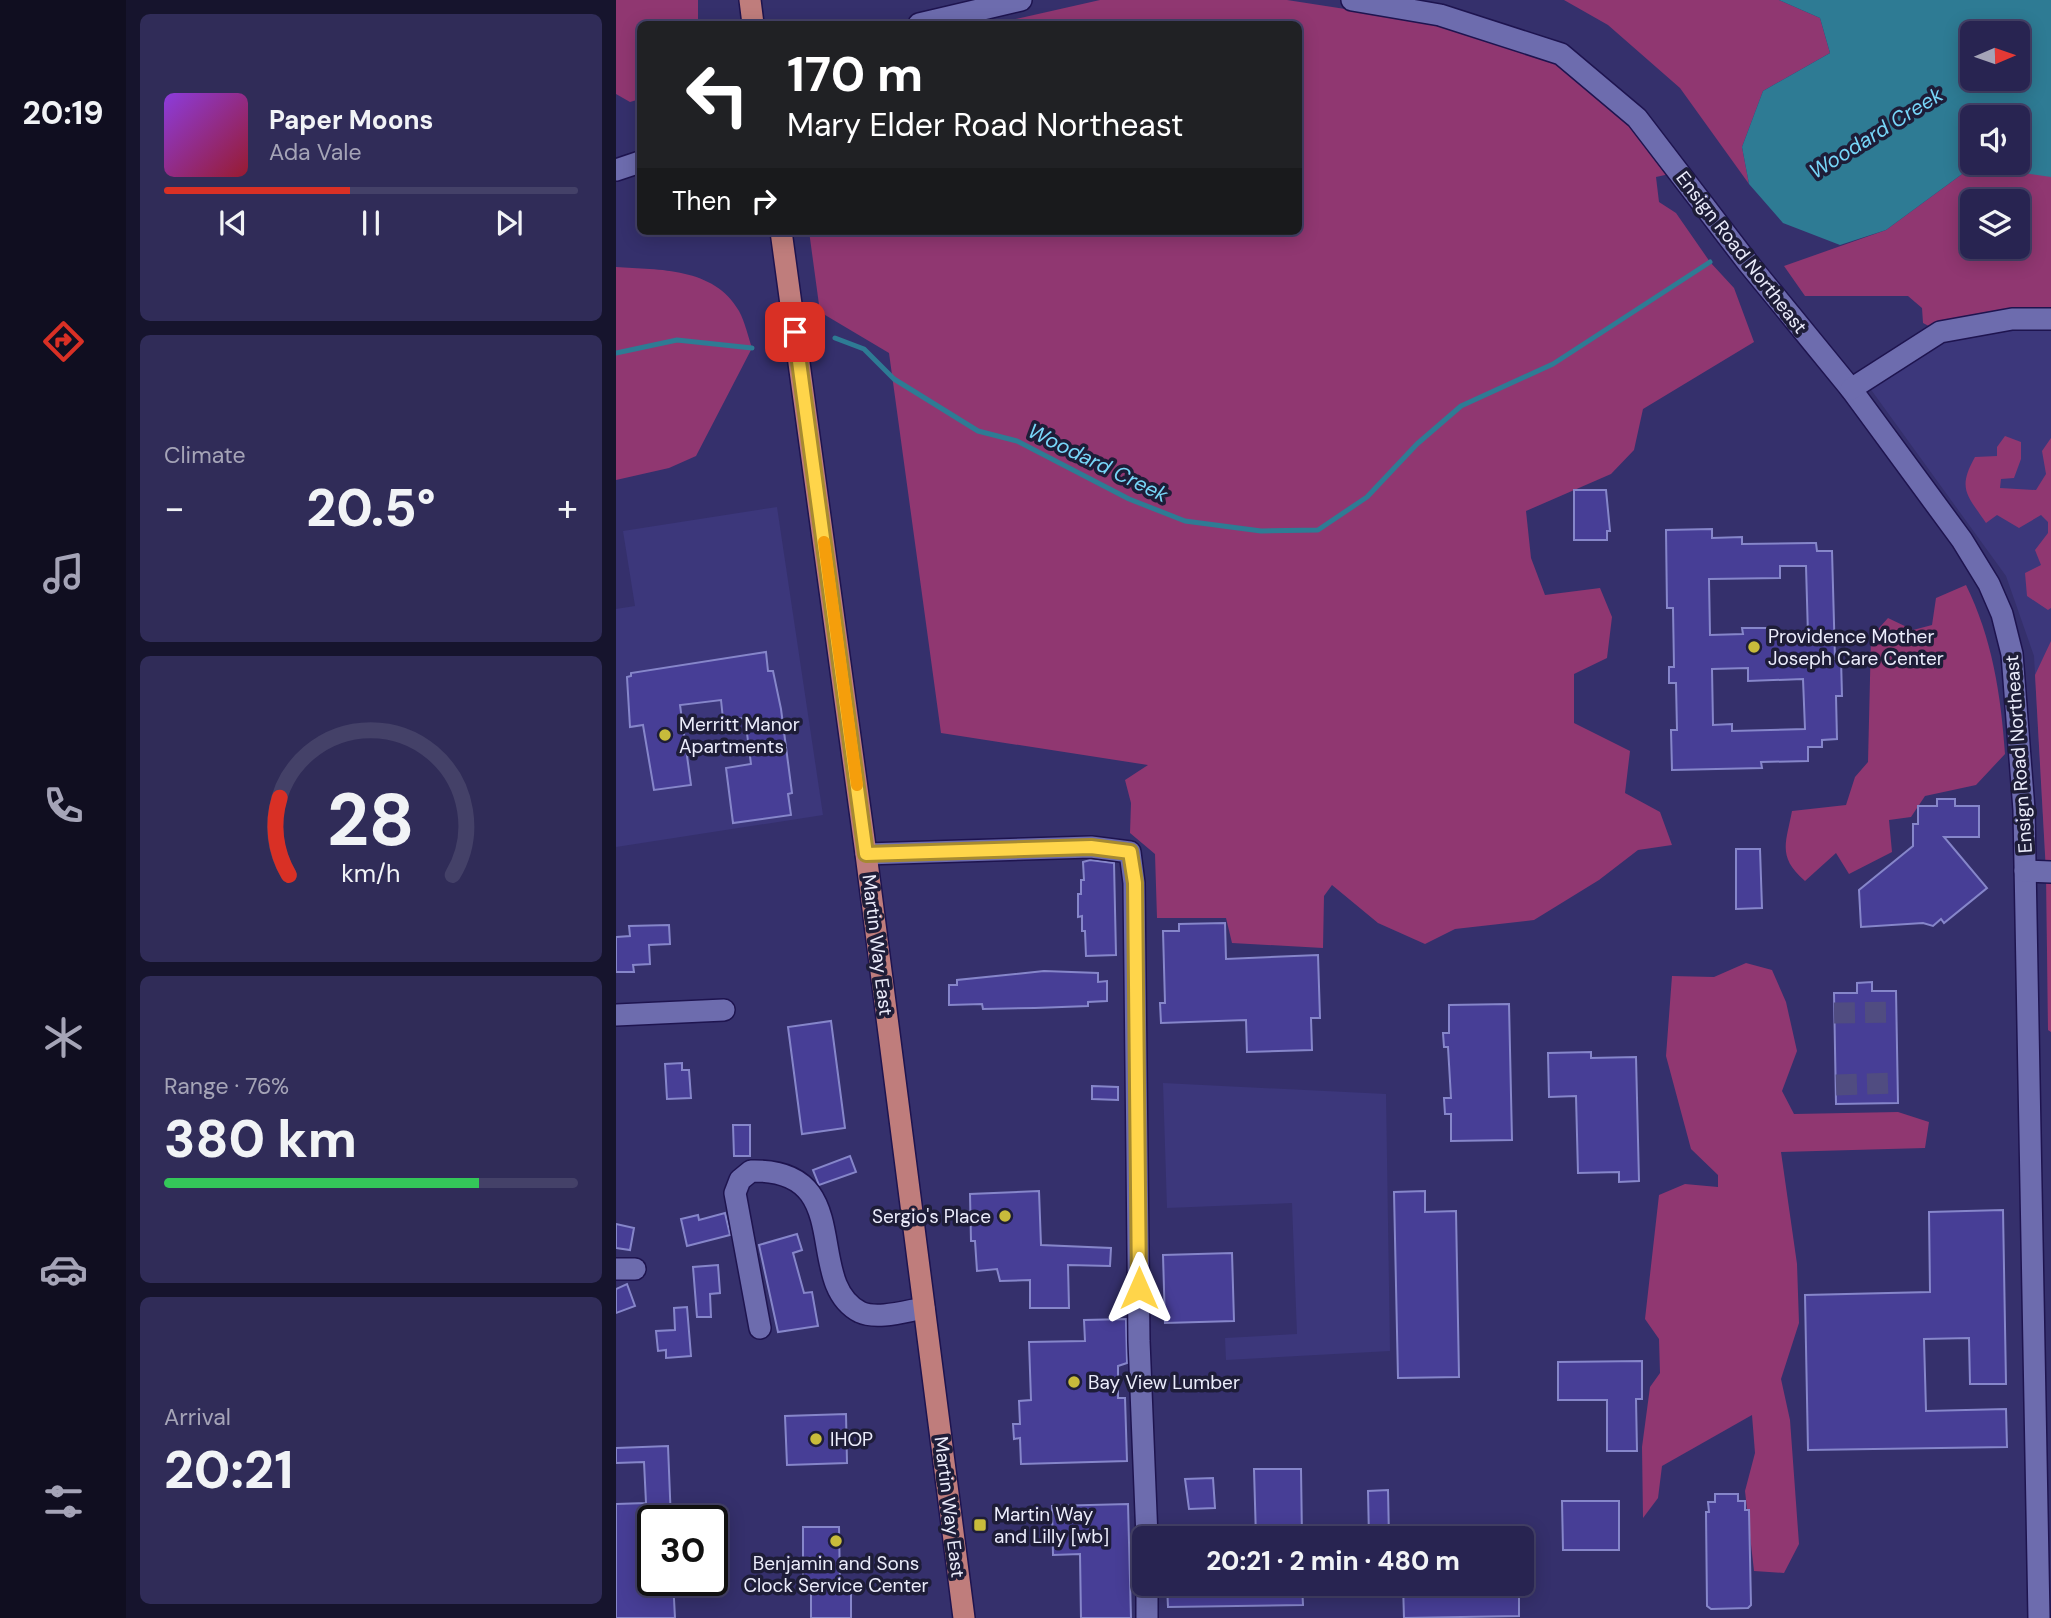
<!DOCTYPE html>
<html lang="en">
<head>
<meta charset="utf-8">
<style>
  body { margin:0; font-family:"DM Sans",sans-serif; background:#302c58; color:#f1f3f6; height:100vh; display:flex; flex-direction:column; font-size:26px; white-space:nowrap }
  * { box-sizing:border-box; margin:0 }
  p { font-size:23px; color:#a5a4b7 }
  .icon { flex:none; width:38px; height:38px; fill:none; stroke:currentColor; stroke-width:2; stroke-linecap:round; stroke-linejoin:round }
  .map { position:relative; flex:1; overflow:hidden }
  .side { display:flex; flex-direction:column; gap:14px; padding:14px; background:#16142d; width:490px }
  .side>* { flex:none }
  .guide { position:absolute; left:21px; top:21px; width:665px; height:214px; border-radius:10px; box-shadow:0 4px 18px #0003,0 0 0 2px #444168; background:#202124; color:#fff; overflow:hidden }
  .needle { width:46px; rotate:88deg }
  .controls { position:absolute; left:1344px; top:21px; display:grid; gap:14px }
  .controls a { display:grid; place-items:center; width:70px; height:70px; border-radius:10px; background:#282451; box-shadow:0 4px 18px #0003,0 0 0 2px #444168; font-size:35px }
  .speed { position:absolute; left:21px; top:1505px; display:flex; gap:14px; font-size:35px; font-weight:700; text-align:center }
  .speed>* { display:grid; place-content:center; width:91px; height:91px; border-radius:50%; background:#282451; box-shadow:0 4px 18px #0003,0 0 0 2px #444168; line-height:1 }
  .speed .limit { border:4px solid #111; border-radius:10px; background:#fff; color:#111 }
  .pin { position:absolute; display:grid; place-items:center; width:60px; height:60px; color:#fff; margin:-30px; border-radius:14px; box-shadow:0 4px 10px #0006 }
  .me { position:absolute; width:77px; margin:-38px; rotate:0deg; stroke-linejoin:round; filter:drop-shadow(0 0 5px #0008) }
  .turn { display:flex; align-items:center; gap:24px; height:147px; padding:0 35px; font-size:32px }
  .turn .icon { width:91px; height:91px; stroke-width:2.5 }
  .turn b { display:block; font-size:49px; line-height:60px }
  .then { display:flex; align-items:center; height:66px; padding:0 35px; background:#0003; gap:14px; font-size:26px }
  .big { font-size:52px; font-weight:800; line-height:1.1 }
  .side .tile { flex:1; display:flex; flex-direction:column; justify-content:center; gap:10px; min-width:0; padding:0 24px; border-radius:10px; background:#302c58 }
  .side .dial { align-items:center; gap:0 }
  .dial svg { height:182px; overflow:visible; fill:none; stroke:#444168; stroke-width:7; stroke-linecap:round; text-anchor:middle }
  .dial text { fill:#f1f3f6; stroke:none }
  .song { display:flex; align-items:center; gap:21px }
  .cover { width:84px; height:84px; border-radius:10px; background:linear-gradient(135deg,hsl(270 70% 55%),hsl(350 70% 35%)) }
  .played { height:7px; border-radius:4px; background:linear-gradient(90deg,#d93025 45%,#444168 45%) }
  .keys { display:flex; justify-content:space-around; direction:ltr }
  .heat { display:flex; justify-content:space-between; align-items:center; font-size:38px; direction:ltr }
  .charge { height:10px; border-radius:5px; background:linear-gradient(90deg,#34c759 76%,#444168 0) }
  .trip { position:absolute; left:516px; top:1526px; width:402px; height:70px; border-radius:10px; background:#282451; box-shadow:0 4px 18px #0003,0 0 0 2px #444168; font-weight:800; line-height:70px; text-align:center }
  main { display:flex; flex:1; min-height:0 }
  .dock { display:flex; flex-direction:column; width:126px; justify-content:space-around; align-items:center; background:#100e20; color:#a5a4b7 }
  .dock .icon { width:49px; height:49px }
  .dock .current { color:#d93025 }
  .dock b { font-size:32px; color:#f1f3f6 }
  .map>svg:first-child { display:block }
  .built { fill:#3c377b }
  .green { fill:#903771; fill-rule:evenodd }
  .water { fill:#2e7b94; fill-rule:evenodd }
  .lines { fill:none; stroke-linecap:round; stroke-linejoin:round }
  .stream { stroke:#2e7b94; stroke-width:5 }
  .building { fill:#473e96; stroke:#8686ca; stroke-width:2; fill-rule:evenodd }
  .minor-tunnel { stroke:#504c81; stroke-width:21; stroke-dasharray:21 10; stroke-linecap:butt }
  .minor-casing { stroke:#1e144f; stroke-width:24 }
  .major-casing { stroke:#1e144f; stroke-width:24 }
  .minor { stroke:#6d6cae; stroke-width:21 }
  .major { stroke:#bf7d7c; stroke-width:21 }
  .route-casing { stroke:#a68a30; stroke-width:18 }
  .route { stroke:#ffd54a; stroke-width:12 }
  .slow { stroke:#f59e0b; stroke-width:12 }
  .poi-dot { fill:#c8bb3b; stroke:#1e1d38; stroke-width:2.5 }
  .labels { text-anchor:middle; stroke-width:7; stroke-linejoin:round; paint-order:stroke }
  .street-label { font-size:19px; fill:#ebecfb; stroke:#1e1d38 }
  .poi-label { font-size:19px; fill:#ebecfb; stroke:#1e1d38; text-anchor:start }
  .water-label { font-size:21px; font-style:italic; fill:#77d6f8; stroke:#1e1d38 }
</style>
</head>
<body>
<main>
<nav class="dock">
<b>20:19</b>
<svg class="icon current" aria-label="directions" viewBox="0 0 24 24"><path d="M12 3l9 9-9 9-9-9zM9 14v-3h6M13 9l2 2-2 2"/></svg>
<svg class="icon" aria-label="music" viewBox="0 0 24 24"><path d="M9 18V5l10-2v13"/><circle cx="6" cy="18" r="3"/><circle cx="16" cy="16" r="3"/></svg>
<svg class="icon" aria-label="phone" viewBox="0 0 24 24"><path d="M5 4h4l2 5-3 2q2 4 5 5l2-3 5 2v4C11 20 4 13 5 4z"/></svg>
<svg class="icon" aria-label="climate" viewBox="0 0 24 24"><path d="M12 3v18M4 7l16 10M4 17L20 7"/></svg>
<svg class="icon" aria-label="car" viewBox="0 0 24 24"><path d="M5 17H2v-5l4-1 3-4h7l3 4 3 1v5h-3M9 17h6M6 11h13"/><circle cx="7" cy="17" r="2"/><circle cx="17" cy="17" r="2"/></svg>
<svg class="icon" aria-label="filters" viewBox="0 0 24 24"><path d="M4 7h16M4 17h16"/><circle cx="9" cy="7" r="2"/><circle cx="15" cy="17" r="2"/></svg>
</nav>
<section class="side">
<div class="tile">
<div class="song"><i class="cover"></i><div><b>Paper Moons</b><p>Ada Vale</p></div></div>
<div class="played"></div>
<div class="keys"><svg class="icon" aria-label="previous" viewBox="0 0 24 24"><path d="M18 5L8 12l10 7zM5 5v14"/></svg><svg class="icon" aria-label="pause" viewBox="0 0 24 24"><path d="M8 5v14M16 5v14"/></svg><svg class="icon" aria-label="next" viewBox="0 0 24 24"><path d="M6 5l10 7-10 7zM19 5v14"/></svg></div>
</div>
<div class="tile"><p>Climate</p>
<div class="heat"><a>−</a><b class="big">20.5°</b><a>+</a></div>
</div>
<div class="tile dial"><svg viewBox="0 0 100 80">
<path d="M14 69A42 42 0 1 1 86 69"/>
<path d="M14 69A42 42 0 0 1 10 35" stroke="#d93025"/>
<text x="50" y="56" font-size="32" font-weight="700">28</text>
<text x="50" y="72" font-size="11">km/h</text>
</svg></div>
<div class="tile"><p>Range · 76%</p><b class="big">380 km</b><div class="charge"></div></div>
<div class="tile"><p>Arrival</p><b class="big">20:21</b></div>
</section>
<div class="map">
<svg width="1435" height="1618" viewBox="0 0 1435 1618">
  <rect width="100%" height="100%" fill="#35306c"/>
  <g class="built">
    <path d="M 1435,319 L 1435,1032 L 1432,1030 L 1430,872 L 1418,656 L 1390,576 L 1248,380 L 1314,337 Z"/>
    <path d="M 161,507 L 207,815 L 0,847 L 0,609 L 19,606 L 7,531 Z"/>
    <path d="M 547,1083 L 770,1094 L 774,1351 L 610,1360 L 609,1338 L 681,1334 L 676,1203 L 551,1208 Z"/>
  </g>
  <g class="green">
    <path d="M 0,0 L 82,0 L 82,24 L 24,24 L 24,99 L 14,102 L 0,94 Z"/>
    <path d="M 484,0 L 671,0 L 826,24 L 938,60 L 1009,114 L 1058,173 L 1040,177 L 1043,202 L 1060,213 L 1094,262 L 1118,288 L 1138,342 L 1027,409 L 1018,450 L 995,474 L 910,511 L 915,558 L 929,595 L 984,588 L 996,617 L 991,658 L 958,674 L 958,723 L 1014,751 L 1009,793 L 1044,812 L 1056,845 L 1022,850 L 983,880 L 918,920 L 839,929 L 809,944 L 762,923 L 716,885 L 708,896 L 707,948 L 616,943 L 610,918 L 541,918 L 539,854 L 514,833 L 515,803 L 509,780 L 532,765 L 325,733 L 273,353 L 204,312 L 193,231 L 682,231 L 682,24 L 378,24 Z"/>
    <path d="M 948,0 L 1163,0 L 1204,18 L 1214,53 L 1147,91 L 1126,147 L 1133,184 L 1064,88 L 992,25 Z"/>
    <path d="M 1357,166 L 1435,176 L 1435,319 L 1324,332 L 1307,323 L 1306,308 L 1292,296 L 1189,296 L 1168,266 L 1270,230 ZM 1356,201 L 1402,201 L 1402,247 L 1356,247 Z"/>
    <path d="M 0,267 C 43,270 98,267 123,311 C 129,322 132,336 136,348 L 80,456 L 53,468 L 0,480 Z"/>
    <path d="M 1389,436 L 1405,442 L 1405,459 L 1398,478 L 1385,479 L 1384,488 L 1420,490 L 1430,474 L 1426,451 L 1435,438 L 1435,608 L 1432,610 L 1411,596 L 1409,573 L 1425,565 L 1419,550 L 1432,533 L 1432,522 L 1425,515 L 1403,528 L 1381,515 L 1370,523 C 1351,495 1341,489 1359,457 L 1381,456 L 1381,447 Z"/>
    <path d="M 1350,585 C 1376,638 1385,694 1389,754 L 1360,785 L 1309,796 L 1295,817 L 1273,820 L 1276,852 L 1233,874 L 1220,853 L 1189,881 C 1161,857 1170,843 1176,811 L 1230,805 L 1239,777 L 1252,762 L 1255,637 L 1272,618 L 1297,630 L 1316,625 L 1320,598 Z"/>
    <path d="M 1435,641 L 1435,1032 L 1432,1030 L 1430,872 L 1419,675 Z"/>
    <path d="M 1130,963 L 1156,970 L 1170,1002 L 1181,1051 L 1166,1091 L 1178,1114 L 1282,1112 L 1313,1122 L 1309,1148 L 1165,1152 L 1181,1264 L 1183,1323 L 1165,1379 L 1174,1420 L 1183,1544 L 1168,1573 L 1138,1571 L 1129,1491 L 1139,1453 L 1136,1415 L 1046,1466 L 1042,1498 L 1027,1518 L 1026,1447 L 1034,1387 L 1044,1373 L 1043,1339 L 1029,1319 L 1043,1195 L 1069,1184 L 1102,1187 L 1102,1175 L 1075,1149 L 1050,1056 L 1056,976 L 1098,977 Z"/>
  </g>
  <path class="water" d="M 1163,0 L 1435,0 L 1435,177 L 1357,166 L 1270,230 L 1224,245 L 1167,223 L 1133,184 L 1126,147 L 1147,91 L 1214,53 L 1204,18 ZM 1356,33 L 1402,33 L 1402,79 L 1356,79 ZM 1356,117 L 1402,117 L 1402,163 L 1356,163 Z"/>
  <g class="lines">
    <g class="stream">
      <path d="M 219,338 L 248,349 L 278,379 L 362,431 L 401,441 L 513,499 L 569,521 L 645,531 L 702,530 L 751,497 L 801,444 L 845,406 L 937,364 L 1094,262"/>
      <path d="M 0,353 L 61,340 L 136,348"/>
    </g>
  </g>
  <g class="building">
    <path d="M 958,490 L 990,490 L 994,531 L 991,531 L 991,540 L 958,540 Z"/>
    <path d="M 1096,529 L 1096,538 L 1126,537 L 1126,544 L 1196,543 L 1200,543 L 1201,551 L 1216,551 L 1219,659 L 1225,659 L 1226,696 L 1220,696 L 1221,739 L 1206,740 L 1206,747 L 1192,747 L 1192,761 L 1145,762 L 1146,768 L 1056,770 L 1055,730 L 1061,730 L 1060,683 L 1053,683 L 1053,667 L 1058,667 L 1057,608 L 1051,608 L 1050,530 ZM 1164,566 L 1190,566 L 1192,635 L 1156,635 L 1156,628 L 1126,628 L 1127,634 L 1094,635 L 1093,579 L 1164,578 ZM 1132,668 L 1132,681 L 1187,679 L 1189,729 L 1116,731 L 1116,724 L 1097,725 L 1096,669 Z"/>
    <path d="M 150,652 L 152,671 L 157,671 L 165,709 L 176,793 L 172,794 L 175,815 L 117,823 L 110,768 L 135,764 L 129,718 L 107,719 L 105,700 L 64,705 L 75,785 L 38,790 L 27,725 L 14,727 L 11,677 L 15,676 L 15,673 Z"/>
    <path d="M 1321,799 L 1339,799 L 1339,806 L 1363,806 L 1363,837 L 1328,837 L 1371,888 L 1328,923 L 1325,919 L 1317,926 L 1307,923 L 1245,927 L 1243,890 L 1297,846 L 1297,824 L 1302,824 L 1302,806 L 1321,806 Z"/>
    <path d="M 1120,849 L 1144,849 L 1146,908 L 1120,909 Z"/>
    <path d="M 474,860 L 498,863 L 500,955 L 470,956 L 469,931 L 466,931 L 466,916 L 462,917 L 462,894 L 465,894 L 465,880 L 468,880 L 467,862 Z"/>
    <path d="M 609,923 L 610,959 L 702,955 L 704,1018 L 695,1018 L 696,1050 L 631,1052 L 630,1020 L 545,1023 L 544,1003 L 549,1003 L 547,931 L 563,931 L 563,924 Z"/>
    <path d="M 53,925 L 54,944 L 33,945 L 34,964 L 17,965 L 18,972 L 0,972 L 0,937 L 14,936 L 13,926 Z"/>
    <path d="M 428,971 L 482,973 L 482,982 L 491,981 L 491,1001 L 472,1002 L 472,1006 L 419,1008 L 367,1009 L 366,1004 L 333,1005 L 333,985 L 341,985 L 341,980 Z"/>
    <path d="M 1256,982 L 1256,991 L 1280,991 L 1282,1103 L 1220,1104 L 1218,993 L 1241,993 L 1241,983 Z"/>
    <path d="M 893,1004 L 896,1140 L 835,1141 L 835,1114 L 829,1114 L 828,1098 L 835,1098 L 832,1047 L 828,1047 L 827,1033 L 833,1033 L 833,1005 Z"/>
    <path d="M 215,1021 L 229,1128 L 186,1134 L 172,1027 Z"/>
    <path d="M 975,1052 L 975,1058 L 1020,1057 L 1023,1181 L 1003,1182 L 1003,1172 L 962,1173 L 960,1096 L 933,1097 L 932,1053 Z"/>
    <path d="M 66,1063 L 66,1070 L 73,1070 L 75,1098 L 51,1099 L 49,1064 Z"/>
    <path d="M 476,1086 L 502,1087 L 502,1100 L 476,1099 Z"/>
    <path d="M 117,1125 L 134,1125 L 134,1156 L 118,1156 Z"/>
    <path d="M 234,1156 L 240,1172 L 203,1185 L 197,1170 Z"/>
    <path d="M 423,1191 L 425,1245 L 495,1248 L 494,1266 L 452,1265 L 453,1308 L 414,1308 L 414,1280 L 384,1281 L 381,1269 L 361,1271 L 359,1241 L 355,1241 L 354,1194 Z"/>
    <path d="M 809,1191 L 809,1212 L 840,1211 L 843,1377 L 782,1378 L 778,1192 Z"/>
    <path d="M 1387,1210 L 1390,1384 L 1354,1384 L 1353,1338 L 1308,1339 L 1310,1411 L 1390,1409 L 1391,1447 L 1192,1450 L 1189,1295 L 1314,1292 L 1313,1212 Z"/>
    <path d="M 109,1213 L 114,1235 L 71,1246 L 65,1219 L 82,1215 L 83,1220 Z"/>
    <path d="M 0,1224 L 18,1228 L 14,1250 L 0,1248 Z"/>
    <path d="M 181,1234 L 186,1250 L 177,1253 L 188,1293 L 196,1292 L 202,1326 L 162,1332 L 143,1245 Z"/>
    <path d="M 616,1253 L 618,1321 L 549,1323 L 547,1255 Z"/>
    <path d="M 102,1265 L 104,1293 L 94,1294 L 95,1317 L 81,1317 L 77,1267 Z"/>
    <path d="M 11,1284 L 19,1306 L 0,1313 L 0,1289 Z"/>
    <path d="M 71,1307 L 75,1356 L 50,1358 L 50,1350 L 42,1351 L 40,1331 L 59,1330 L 58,1308 Z"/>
    <path d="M 510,1319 L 511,1363 L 502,1366 L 502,1398 L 509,1398 L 511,1461 L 405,1464 L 404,1438 L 398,1439 L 397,1424 L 404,1424 L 403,1401 L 415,1400 L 413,1342 L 469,1341 L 468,1320 Z"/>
    <path d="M 1026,1361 L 1026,1399 L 1020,1399 L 1021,1451 L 991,1451 L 991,1400 L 942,1400 L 942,1362 Z"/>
    <path d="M 230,1414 L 231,1463 L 171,1465 L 169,1416 Z"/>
    <path d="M 52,1446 L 55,1521 L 37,1521 L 37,1580 L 57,1580 L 59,1618 L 0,1618 L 0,1504 L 30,1503 L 28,1462 L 0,1463 L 0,1448 Z"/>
    <path d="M 638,1469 L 685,1469 L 686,1538 L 640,1538 Z"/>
    <path d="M 597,1478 L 599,1508 L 573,1509 L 569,1479 Z"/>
    <path d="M 772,1490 L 773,1538 L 753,1538 L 752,1491 Z"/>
    <path d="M 1099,1494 L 1122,1494 L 1122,1501 L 1129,1501 L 1129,1510 L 1133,1510 L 1135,1605 L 1132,1608 L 1095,1609 L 1091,1606 L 1090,1512 L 1093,1512 L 1092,1502 L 1099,1502 Z"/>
    <path d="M 946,1501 L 1003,1501 L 1003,1550 L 947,1550 Z"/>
    <path d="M 512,1504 L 515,1618 L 465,1618 L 464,1554 L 437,1555 L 436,1506 Z"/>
    <path d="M 187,1527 L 223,1527 L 224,1583 L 235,1583 L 235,1618 L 195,1618 L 195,1588 L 187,1588 Z"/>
    <path d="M 560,1584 L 686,1584 L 687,1605 L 552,1607 L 551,1585 Z"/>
    <path d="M 787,1584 L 903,1584 L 903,1616 L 788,1618 Z"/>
  </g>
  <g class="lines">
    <g class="minor-tunnel">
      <path d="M 1218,1013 L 1280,1012"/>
      <path d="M 1220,1085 L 1281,1083"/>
    </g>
    <g class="minor-casing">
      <g id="minor">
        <path d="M 736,0 L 824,15 L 945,54 L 1021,118 L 1132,263 L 1235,389 L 1346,540 L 1373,584 L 1386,614 L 1396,654 L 1408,810 L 1423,1618"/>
        <path d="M 303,24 L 405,0"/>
        <path d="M 0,170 L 24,162"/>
        <path d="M 1235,389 L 1324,332 L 1396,319 L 1435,319"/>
        <path d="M 250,854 L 475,847 L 514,852 L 518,883 L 523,1341 L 531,1538"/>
        <path d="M 1409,871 L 1435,872"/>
        <path d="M 0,1015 L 108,1010"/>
        <path d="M 0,1269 L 19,1269"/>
        <path d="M 144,1328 L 119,1193 L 124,1180 L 135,1171 C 242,1168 186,1282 244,1312 C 261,1320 290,1311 308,1308"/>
        <path d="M 531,1618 L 531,1584"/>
      </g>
    </g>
    <g class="major-casing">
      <g id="major">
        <path d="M 134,0 L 137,24"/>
        <path d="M 165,231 L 250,854 L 348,1618"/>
      </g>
    </g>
    <use href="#minor" class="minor"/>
    <use href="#major" class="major"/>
  </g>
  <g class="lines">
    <g class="route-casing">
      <path id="route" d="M 179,332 L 250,854 L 475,847 L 514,852 L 519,883 L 523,1288"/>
    </g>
    <use href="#route" class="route"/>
    <path class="slow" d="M 208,542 L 241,785"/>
  </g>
  <g class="poi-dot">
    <circle cx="1138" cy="647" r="7"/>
    <circle cx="49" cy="735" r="7"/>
    <circle cx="389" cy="1216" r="7"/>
    <circle cx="458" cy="1382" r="7"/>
    <circle cx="200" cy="1439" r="7"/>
    <rect x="357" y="1518" width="14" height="14" rx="3.5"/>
    <circle cx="220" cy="1541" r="7"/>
  </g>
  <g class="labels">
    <g class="street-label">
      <text transform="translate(1126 252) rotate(52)" y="7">Ensign Road Northeast</text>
      <text transform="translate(1402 754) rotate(-94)" y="7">Ensign Road Northeast</text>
      <text transform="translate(262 945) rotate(83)" y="7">Martin Way East</text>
      <text transform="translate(334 1507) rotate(83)" y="7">Martin Way East</text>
    </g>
    <g class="poi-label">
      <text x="1152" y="643">Providence Mother<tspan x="1152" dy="22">Joseph Care Center</tspan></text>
      <text x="63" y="731">Merritt Manor<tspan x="63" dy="22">Apartments</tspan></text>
      <text x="375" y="1223" text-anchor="end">Sergio's Place</text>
      <text x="472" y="1389">Bay View Lumber</text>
      <text x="214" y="1446">IHOP</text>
      <text x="378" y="1521">Martin Way<tspan x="378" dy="22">and Lilly [wb]</tspan></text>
      <text x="220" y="1570" text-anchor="middle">Benjamin and Sons<tspan x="220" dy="22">Clock Service Center</tspan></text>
    </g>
    <g class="water-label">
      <text transform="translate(1260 133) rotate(-32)" y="7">Woodard Creek</text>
      <text transform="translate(482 463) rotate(26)" y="7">Woodard Creek</text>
    </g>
  </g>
</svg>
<div class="controls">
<a><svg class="needle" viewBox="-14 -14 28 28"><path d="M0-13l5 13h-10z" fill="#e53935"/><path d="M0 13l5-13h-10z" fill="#a5a4b7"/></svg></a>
<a><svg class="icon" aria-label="sound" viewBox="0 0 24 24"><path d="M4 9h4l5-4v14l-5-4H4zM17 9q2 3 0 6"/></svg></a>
<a><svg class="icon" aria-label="layers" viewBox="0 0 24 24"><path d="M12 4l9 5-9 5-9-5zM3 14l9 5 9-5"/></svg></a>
</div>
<div class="speed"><div class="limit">30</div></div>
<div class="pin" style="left:179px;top:332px;background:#d93025"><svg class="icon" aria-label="arrive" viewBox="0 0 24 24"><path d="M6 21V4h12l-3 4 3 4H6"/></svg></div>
<svg class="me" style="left:523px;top:1288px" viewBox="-20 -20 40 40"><path d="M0-17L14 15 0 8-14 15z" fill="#ffd54a" stroke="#fff" stroke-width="4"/></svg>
<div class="trip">20:21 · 2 min · 480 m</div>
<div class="guide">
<div class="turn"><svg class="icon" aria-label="left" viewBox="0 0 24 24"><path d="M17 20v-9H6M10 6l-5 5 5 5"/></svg><div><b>170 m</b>Mary Elder Road Northeast</div></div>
<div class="then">Then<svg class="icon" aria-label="right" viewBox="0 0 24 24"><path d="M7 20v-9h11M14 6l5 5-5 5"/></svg></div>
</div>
</div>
</main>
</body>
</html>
